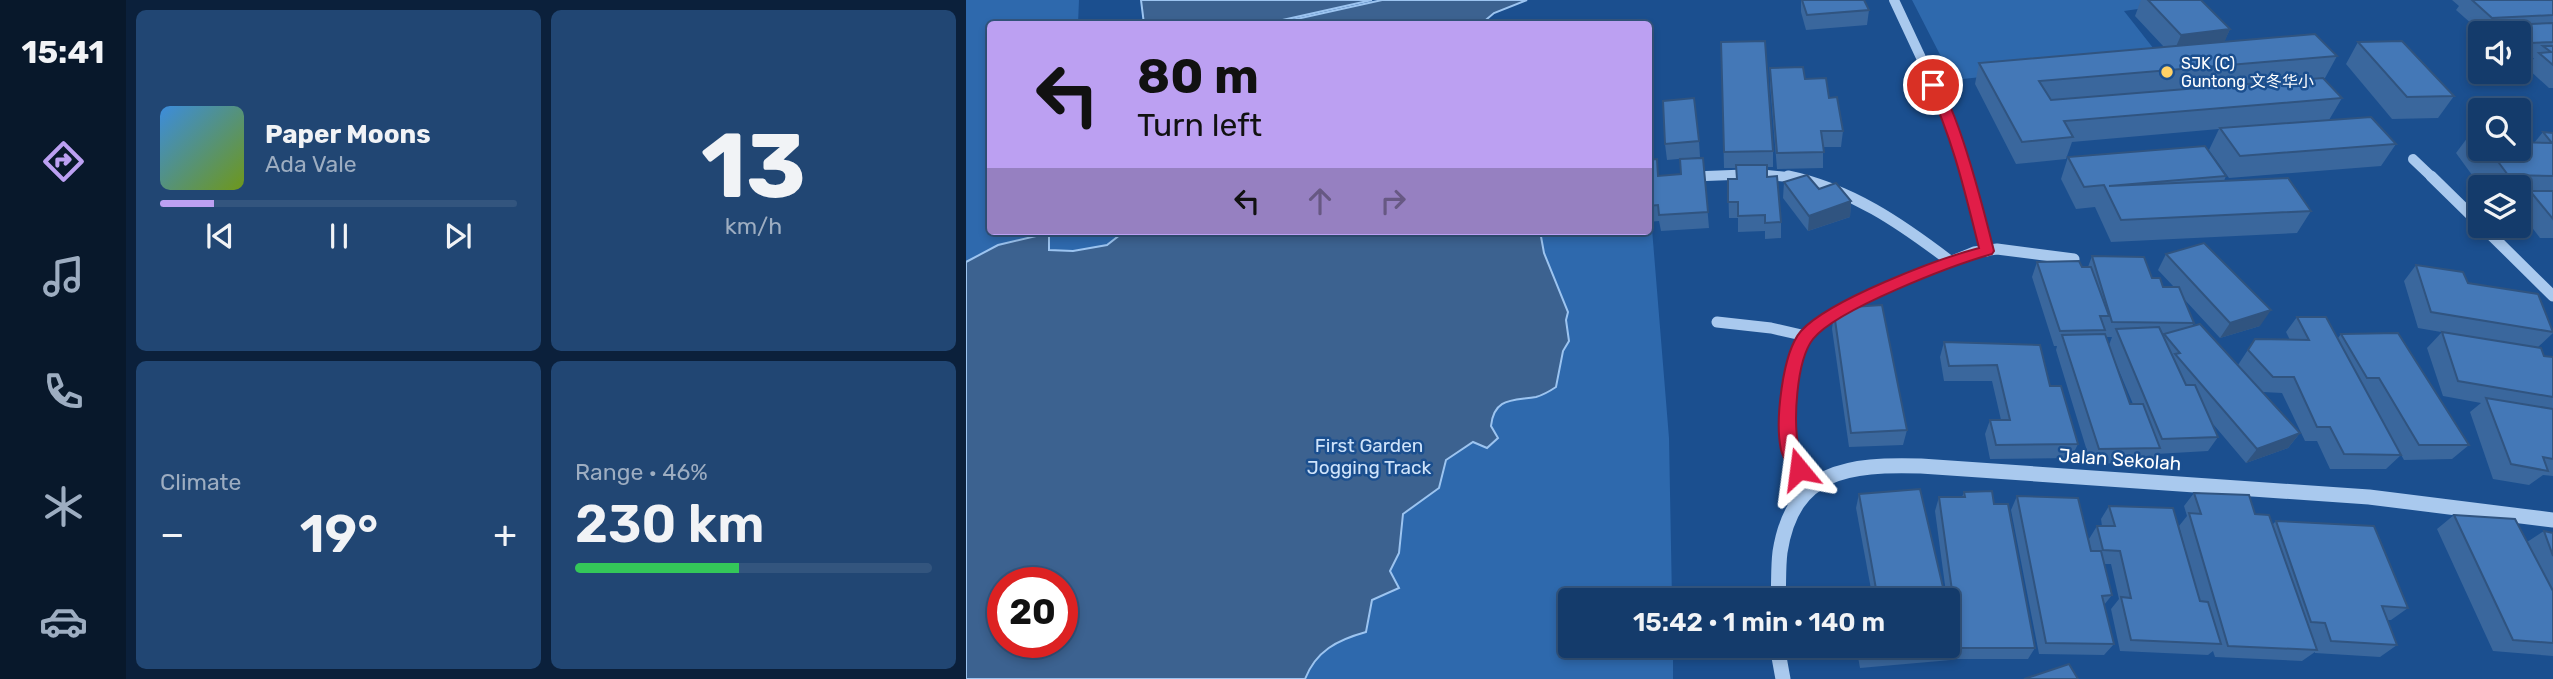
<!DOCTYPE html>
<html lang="en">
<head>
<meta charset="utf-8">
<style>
  body { margin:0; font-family:Rubik,"Noto Sans SC",sans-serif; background:#214673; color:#f1f3f6; height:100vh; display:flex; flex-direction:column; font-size:26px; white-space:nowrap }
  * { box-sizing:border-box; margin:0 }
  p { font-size:23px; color:#9dadc1 }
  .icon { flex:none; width:38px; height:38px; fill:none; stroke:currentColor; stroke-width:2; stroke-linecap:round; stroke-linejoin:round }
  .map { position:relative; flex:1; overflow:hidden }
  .panel { display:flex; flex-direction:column; gap:10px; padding:10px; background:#0b203b; width:840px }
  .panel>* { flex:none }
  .hud { position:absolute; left:21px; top:21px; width:665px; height:214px; border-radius:7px; box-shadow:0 4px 10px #0003,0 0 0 2px #33557e; background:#bca0f2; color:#111; overflow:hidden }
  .buttons { position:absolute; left:1502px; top:21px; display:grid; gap:14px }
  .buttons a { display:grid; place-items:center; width:63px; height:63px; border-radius:7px; background:#143b6b; box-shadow:0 4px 10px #0003,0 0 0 2px #33557e; font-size:35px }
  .speed { position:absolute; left:21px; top:567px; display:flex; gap:14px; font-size:35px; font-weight:700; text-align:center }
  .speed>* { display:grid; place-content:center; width:91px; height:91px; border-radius:50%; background:#143b6b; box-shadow:0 4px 10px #0003,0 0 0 2px #33557e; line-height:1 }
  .speed .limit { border:10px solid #d22; background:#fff; color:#111 }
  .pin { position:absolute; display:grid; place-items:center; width:60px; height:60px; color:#fff; margin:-30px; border:4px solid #fff; border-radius:50%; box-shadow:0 2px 7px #0007 }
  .me { position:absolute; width:77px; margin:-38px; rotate:344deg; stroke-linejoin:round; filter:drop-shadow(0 0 5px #0008) }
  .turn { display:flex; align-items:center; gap:24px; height:147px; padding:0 35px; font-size:32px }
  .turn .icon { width:91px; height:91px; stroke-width:2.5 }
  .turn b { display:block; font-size:49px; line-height:60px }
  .lanes { display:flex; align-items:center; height:66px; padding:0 35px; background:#0003; justify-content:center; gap:35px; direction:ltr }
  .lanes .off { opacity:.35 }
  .big { font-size:52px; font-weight:600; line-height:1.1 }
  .panel .card { flex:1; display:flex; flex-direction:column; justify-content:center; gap:10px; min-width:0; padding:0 24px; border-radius:10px; background:#214673 }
  .panel .dial { align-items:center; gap:0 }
  .dial b { font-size:91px; line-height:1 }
  .song { display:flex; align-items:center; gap:21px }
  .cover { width:84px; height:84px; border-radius:10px; background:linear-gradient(135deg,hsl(210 70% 55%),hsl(80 70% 35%)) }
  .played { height:7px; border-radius:4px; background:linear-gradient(90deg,#bca0f2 15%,#33557e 15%) }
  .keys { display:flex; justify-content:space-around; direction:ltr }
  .heat { display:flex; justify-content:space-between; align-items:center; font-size:38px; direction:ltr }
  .charge { height:10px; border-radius:5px; background:linear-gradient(90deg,#34c759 46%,#33557e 0) }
  .panel .tiles { flex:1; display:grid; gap:10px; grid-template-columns:repeat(2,1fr) }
  .trip { position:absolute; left:592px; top:588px; width:402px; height:70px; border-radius:7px; background:#143b6b; box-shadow:0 4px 10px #0003,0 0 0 2px #33557e; font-weight:600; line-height:70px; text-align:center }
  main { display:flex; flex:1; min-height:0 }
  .dock { display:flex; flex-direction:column; width:126px; justify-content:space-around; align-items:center; background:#08182b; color:#9dadc1 }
  .dock .icon { width:49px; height:49px }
  .dock .current { color:#bca0f2 }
  .dock b { font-size:32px; color:#f1f3f6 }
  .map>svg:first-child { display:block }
  .green { fill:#2e69ad; fill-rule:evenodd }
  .water { fill:#3c6290; stroke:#9cc4f0; stroke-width:2; fill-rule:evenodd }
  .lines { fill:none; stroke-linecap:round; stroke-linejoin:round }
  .minor-far2 { stroke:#a9c9ee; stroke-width:10 }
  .minor-far1 { stroke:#a9c9ee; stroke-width:11 }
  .minor { stroke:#a9c9ee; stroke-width:15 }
  .wall { fill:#3a679d; fill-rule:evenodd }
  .shaded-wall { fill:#305480 }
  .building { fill:#4478b7; stroke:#305480; stroke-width:2 }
  .route { fill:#e11d48; stroke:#92132f; stroke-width:2 }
  .poi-dot { fill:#ffd166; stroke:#1b4f8f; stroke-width:2.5 }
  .labels { text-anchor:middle; stroke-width:5; stroke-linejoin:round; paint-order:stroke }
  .far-poi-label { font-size:16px; fill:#fff; stroke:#1b4f8f; text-anchor:start }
  .park-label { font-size:19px; fill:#cfe3fa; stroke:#1b4f8f }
  .street-label { font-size:19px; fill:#fff; stroke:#1b4f8f }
</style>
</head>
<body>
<main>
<nav class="dock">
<b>15:41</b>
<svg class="icon current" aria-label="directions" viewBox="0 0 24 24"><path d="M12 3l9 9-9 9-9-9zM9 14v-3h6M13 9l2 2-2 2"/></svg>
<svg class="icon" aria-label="music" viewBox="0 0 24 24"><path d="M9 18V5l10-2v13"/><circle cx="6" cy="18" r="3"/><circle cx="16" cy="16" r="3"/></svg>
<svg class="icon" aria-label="phone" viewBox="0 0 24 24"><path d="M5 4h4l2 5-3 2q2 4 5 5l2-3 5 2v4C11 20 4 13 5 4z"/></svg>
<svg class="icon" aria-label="climate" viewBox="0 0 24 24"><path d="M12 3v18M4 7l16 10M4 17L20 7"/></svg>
<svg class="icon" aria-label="car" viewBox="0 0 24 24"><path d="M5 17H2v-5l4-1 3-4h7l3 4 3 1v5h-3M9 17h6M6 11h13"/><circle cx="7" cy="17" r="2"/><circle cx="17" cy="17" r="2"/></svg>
</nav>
<section class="panel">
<div class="tiles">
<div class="card">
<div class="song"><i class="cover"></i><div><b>Paper Moons</b><p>Ada Vale</p></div></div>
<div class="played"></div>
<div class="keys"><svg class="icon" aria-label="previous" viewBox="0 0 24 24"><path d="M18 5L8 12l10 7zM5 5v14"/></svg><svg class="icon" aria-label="pause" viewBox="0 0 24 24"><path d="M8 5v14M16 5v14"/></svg><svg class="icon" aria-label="next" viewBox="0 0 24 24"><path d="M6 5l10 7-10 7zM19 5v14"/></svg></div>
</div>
<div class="card dial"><b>13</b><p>km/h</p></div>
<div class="card"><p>Climate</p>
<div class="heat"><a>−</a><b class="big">19°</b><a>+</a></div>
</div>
<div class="card"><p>Range · 46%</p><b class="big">230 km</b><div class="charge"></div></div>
</div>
</section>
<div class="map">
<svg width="1587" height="679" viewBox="0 0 1587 679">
  <rect width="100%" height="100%" fill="#1b4f8f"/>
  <g class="green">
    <path d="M 0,0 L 113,0 L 112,24 L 24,24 L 24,231 L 682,231 L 683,192 L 703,438 L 706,600 L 604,600 L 604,646 L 707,646 L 707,679 L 0,679 ZM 37,583 L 96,583 L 96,642 L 37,642 Z"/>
    <path d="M 946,0 L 1202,0 L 1206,4 L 1158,11 L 1195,58 L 987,80 Z"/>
  </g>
  <g class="water">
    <path d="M 175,0 L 406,0 L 299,24 L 178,24 Z"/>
    <path d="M 416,0 L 561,0 L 528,13 L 515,24 L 308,24 Z"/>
    <path d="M 159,231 L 574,231 L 578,253 L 602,312 L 600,320 L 603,341 L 597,351 L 590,387 C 584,391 577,395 570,397 C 547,401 528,397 525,426 L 532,438 L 521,448 L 507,442 L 480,460 L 473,488 L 437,514 L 433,553 L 424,571 L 433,588 L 406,600 L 400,632 C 371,640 350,651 339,679 L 0,679 L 0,262 L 32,245 L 83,233 L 83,250 L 107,251 L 141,245 ZM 37,583 L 96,583 L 96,642 L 37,642 Z"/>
  </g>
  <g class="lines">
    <g class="minor-far2">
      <path d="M 928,0 L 979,109 L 1002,178"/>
      <path d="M 1447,159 L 1467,178"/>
      <path d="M 740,176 L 791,174 L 831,178"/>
    </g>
    <g class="minor-far1">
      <path d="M 822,176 C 885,189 934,223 984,261"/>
      <path d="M 1002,176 L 1021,251"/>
      <path d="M 1465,176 L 1514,224"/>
      <path d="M 1516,226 L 1587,296"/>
      <path d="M 751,322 L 805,328 L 840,336"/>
      <path d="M 823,400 C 822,384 830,346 842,334 C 877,300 961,272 1008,252 L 1031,249 L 1108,259"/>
    </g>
    <g class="minor">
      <path d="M 822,399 L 824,450 L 842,487"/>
      <path d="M 812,600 C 813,584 812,568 814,552 C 827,469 883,464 955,466 L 1403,497 L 1587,520"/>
      <path d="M 811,646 L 817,679"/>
    </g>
  </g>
  <g class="wall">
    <path d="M 835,0 L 898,0 L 903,10 L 901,25 L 840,30 L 835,12 Z"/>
    <path d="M 1175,0 L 1235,0 L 1264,29 L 1258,42 L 1371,56 L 1359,78 L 1268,86 L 1376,98 L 1363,120 L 1430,144 L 1415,166 L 1263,178 L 1243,150 L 1253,129 L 1106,142 L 1100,159 L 1050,164 L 1009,84 L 1013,63 L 1198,47 L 1169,16 Z"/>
    <path d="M 1486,0 L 1587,0 L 1587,88 L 1583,88 L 1561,68 L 1568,58 L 1552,59 L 1552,33 L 1535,33 L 1536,32 L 1516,33 L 1490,10 L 1493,6 Z"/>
    <path d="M 755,42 L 807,151 L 807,167 L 801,167 L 801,177 L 815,222 L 815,238 L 799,239 L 799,231 L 772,232 L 772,218 L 763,218 L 762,179 L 771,179 L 770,168 L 758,168 Z"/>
    <path d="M 1392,42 L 1488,96 L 1472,118 L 1426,119 L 1380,64 Z"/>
    <path d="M 804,68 L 839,79 L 863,98 L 877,131 L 875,147 L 857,147 L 857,168 L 811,169 L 804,84 Z"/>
    <path d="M 1577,132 L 1587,133 L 1587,238 L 1574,238 L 1552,209 L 1552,204 L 1563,192 L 1552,191 L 1552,187 L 1527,187 L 1518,175 L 1506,175 L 1490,153 L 1502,137 L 1514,149 L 1568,143 Z"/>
    <path d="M 733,141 L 734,157 L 701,160 L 699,144 Z"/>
    <path d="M 1102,157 L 1260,176 L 1258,181 L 1345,211 L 1331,233 L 1145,242 L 1129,207 L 1110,209 L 1095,179 Z"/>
    <path d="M 737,158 L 743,228 L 695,231 L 693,221 L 682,222 L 682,160 L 693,176 L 715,174 Z"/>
    <path d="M 818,182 L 853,189 L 885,201 L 884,217 L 842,231 L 817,198 Z"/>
    <path d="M 1200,254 L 1294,326 L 1254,338 L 1218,299 L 1228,323 L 1226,326 L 1272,365 L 1289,339 L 1324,340 L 1320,332 L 1331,317 L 1372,338 L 1375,334 L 1503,445 L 1486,459 L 1438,460 L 1433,451 L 1435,455 L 1420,469 L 1364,469 L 1351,441 L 1339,441 L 1316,393 L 1297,392 L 1334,433 L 1322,448 L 1280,463 L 1247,424 L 1252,437 L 1242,451 L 1190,454 L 1184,462 L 1125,464 L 1090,350 L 1091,346 L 1088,346 L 1066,277 L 1071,262 L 1122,267 L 1126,256 L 1186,278 L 1197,287 L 1208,287 L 1192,270 ZM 1140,337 L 1146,337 L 1143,345 ZM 1143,347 L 1167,404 L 1164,404 Z"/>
    <path d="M 1450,265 L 1502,283 L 1587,331 L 1587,333 L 1571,348 L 1578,356 L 1587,357 L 1587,476 L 1577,475 L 1563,485 L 1527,479 L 1504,412 L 1515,403 L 1477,396 L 1461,348 L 1476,332 L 1521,340 L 1452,328 L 1438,281 Z"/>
    <path d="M 868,313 L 941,430 L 937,445 L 883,447 L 866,329 Z"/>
    <path d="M 978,342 L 1084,386 L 1112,444 L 1105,458 L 1024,459 L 1019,434 L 1024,420 L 1035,420 L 1026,381 L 978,381 L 974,357 Z"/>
    <path d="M 998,492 L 1028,504 L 1069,648 L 1062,659 L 988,659 L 988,655 L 985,660 L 894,668 L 890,646 L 982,646 L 982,600 L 981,600 L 969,511 L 973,497 L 996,497 Z"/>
    <path d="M 1228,493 L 1289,514 L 1307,524 L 1310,521 L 1442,608 L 1425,620 L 1421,620 L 1431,645 L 1414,657 L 1349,653 L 1349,652 L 1336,661 L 1249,657 L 1247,651 L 1242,655 L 1154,651 L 1145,609 L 1153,599 L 1145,564 L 1138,564 L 1146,595 L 1138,605 L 1148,644 L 1138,655 L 1073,654 L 1045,510 L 1051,496 L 1125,551 L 1123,539 L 1131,526 L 1136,526 L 1135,519 L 1143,506 L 1231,592 L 1213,526 L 1221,516 L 1218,506 Z"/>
    <path d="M 893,494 L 980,600 L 907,600 L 890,508 Z"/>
    <path d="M 1488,515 L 1561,542 L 1578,531 L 1587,533 L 1587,656 L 1527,651 L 1471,529 Z"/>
  </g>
  <g class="shaded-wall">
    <path d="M 1264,29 L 1255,50 L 1206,56 L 1215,35 Z"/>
    <path d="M 885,201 L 884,217 L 842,231 L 843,216 Z"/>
    <path d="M 1305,310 L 1294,326 L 1254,338 L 1264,323 Z"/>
    <path d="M 1334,433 L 1322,448 L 1280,463 L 1291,449 Z"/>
  </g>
  <g class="building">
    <path d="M 836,0 L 898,0 L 903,10 L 841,15 Z"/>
    <path d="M 1182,0 L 1235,0 L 1264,29 L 1215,35 Z"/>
    <path d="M 1506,0 L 1587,0 L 1587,15 L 1526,18 Z"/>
    <path d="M 1587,23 L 1587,42 L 1563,43 L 1541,25 Z"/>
    <path d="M 1349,34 L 1371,56 L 1073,81 L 1085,100 L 1357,78 L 1376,98 L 1098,121 L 1107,137 L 1056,142 L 1013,63 Z"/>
    <path d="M 799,41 L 807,151 L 758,152 L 755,42 Z"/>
    <path d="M 1436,41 L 1488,96 L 1441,97 L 1392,42 Z"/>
    <path d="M 1577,46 L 1587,46 L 1587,65 L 1573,53 L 1585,52 Z"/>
    <path d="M 837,67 L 839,79 L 860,78 L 863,98 L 871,97 L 877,131 L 855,131 L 858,152 L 811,153 L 804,68 Z"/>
    <path d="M 728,98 L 733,141 L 699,144 L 697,101 Z"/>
    <path d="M 1405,117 L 1430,144 L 1274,156 L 1254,128 Z"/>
    <path d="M 1577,132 L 1587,133 L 1587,176 L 1542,175 L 1530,159 L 1519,159 L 1502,137 L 1514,137 L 1514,149 L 1552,149 L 1552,142 L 1586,143 Z"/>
    <path d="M 1239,146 L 1260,176 L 1143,186 L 1322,178 L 1345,211 L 1155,220 L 1138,185 L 1118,187 L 1102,157 Z"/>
    <path d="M 737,158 L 742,212 L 693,215 L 692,205 L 682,206 L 682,160 L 691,159 L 692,176 L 715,174 L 714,159 Z"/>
    <path d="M 770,165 L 801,165 L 801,177 L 811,176 L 815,222 L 799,223 L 799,215 L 772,216 L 772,202 L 762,202 L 762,179 L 771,179 Z"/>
    <path d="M 841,175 L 853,189 L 870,183 L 885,201 L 843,216 L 818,182 Z"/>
    <path d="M 1564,191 L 1587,191 L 1587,219 Z"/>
    <path d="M 1238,243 L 1305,310 L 1264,323 L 1200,254 Z"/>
    <path d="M 1126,256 L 1178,257 L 1186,278 L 1194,278 L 1197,287 L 1213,287 L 1228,323 L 1146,322 Z"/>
    <path d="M 1113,261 L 1116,267 L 1125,267 L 1143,316 L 1134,316 L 1139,330 L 1094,331 L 1071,262 Z"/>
    <path d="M 1450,265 L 1497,272 L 1502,283 L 1572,294 L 1587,332 L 1465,312 Z"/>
    <path d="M 916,305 L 941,430 L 885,433 L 868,313 L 886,307 Z"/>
    <path d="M 1331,317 L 1360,317 L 1435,455 L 1378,454 L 1364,427 L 1351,427 L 1328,377 L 1307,377 L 1282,350 L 1289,339 L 1343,340 Z"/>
    <path d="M 1234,324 L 1334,433 L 1291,449 L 1209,354 L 1214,353 L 1198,334 Z"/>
    <path d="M 1193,327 L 1220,385 L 1229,385 L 1252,437 L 1196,439 L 1150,329 Z"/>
    <path d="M 1476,332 L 1575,348 L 1578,356 L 1587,357 L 1587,397 L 1492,381 Z"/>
    <path d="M 1432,333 L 1503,445 L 1453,445 L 1413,378 L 1401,378 L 1375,334 Z"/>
    <path d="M 1139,334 L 1164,404 L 1177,404 L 1194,448 L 1133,449 L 1096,335 Z"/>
    <path d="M 978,342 L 1074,345 L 1084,386 L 1095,386 L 1112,444 L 1030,445 L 1024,420 L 1044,420 L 1031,365 L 983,366 Z"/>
    <path d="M 1520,398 L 1587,409 L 1587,459 L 1577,457 L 1582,471 L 1545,464 Z"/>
    <path d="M 954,489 L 980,600 L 912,600 L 893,494 Z"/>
    <path d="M 1026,491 L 1028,504 L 1042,504 L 1069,648 L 994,648 L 973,497 L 999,497 L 998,492 Z"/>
    <path d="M 1228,493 L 1283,495 L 1289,514 L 1303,515 L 1351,650 L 1262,646 L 1223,513 L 1235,514 Z"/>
    <path d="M 1051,496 L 1112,498 L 1125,551 L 1135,551 L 1146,595 L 1136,596 L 1148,644 L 1080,643 Z"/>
    <path d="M 1143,506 L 1207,508 L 1234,601 L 1242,602 L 1255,644 L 1165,640 L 1155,597 L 1165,598 L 1154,551 L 1137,550 L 1131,526 L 1149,526 Z"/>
    <path d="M 1488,515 L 1549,519 L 1587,591 L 1587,643 L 1547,640 Z"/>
    <path d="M 1310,521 L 1408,526 L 1442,608 L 1416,606 L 1431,645 L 1365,641 L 1359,623 L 1345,622 Z"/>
    <path d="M 1578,531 L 1587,533 L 1587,556 Z"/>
    <path d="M 982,610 L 991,648 L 897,657 L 895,646 L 982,646 Z"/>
    <path d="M 1103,664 L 1112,679 L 1058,679 Z"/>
  </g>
  <path class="route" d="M 967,81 C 988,90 1021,223 1028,251 L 1026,254 C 987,265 871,309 847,339 C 830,361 827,423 833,449 C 834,456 839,463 842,469 L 840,474 L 833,476 L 827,474 C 823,467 817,458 815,450 C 809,422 816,353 835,331 C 863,300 971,259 1013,248 C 999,192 986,136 961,85 Z"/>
  <circle class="poi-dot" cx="1201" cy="72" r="7"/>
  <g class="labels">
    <g class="far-poi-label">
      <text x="1215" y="69">SJK (C)<tspan x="1215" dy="18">Guntong 文冬华小</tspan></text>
    </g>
    <g class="park-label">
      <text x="403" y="452">First Garden<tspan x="403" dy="22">Jogging Track</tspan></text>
    </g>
    <g class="street-label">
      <text transform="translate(1154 459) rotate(4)" y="7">Jalan Sekolah</text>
    </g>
  </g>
</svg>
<div class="buttons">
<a><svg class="icon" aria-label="sound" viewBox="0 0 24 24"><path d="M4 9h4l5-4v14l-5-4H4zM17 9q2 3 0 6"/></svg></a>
<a><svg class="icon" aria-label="search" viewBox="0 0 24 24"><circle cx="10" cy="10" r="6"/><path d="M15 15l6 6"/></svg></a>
<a><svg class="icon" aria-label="layers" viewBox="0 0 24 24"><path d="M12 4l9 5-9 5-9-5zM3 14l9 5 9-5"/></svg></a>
</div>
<div class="speed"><div class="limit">20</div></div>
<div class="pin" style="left:967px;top:85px;background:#d93025"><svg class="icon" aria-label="arrive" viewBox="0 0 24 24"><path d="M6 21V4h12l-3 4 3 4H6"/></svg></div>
<svg class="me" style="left:833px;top:469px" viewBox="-20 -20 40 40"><path d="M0-17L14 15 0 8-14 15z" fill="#e11d48" stroke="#fff" stroke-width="4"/></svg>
<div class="trip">15:42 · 1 min · 140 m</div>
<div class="hud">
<div class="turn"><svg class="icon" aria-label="left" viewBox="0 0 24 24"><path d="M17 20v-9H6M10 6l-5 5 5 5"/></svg><div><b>80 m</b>Turn left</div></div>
<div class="lanes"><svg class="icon" aria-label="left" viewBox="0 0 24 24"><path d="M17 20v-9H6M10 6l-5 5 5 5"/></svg><svg class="icon off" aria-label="ahead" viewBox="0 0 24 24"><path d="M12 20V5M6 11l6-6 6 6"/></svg><svg class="icon off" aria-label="right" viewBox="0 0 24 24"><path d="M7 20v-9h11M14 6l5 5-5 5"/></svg></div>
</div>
</div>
</main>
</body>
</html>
